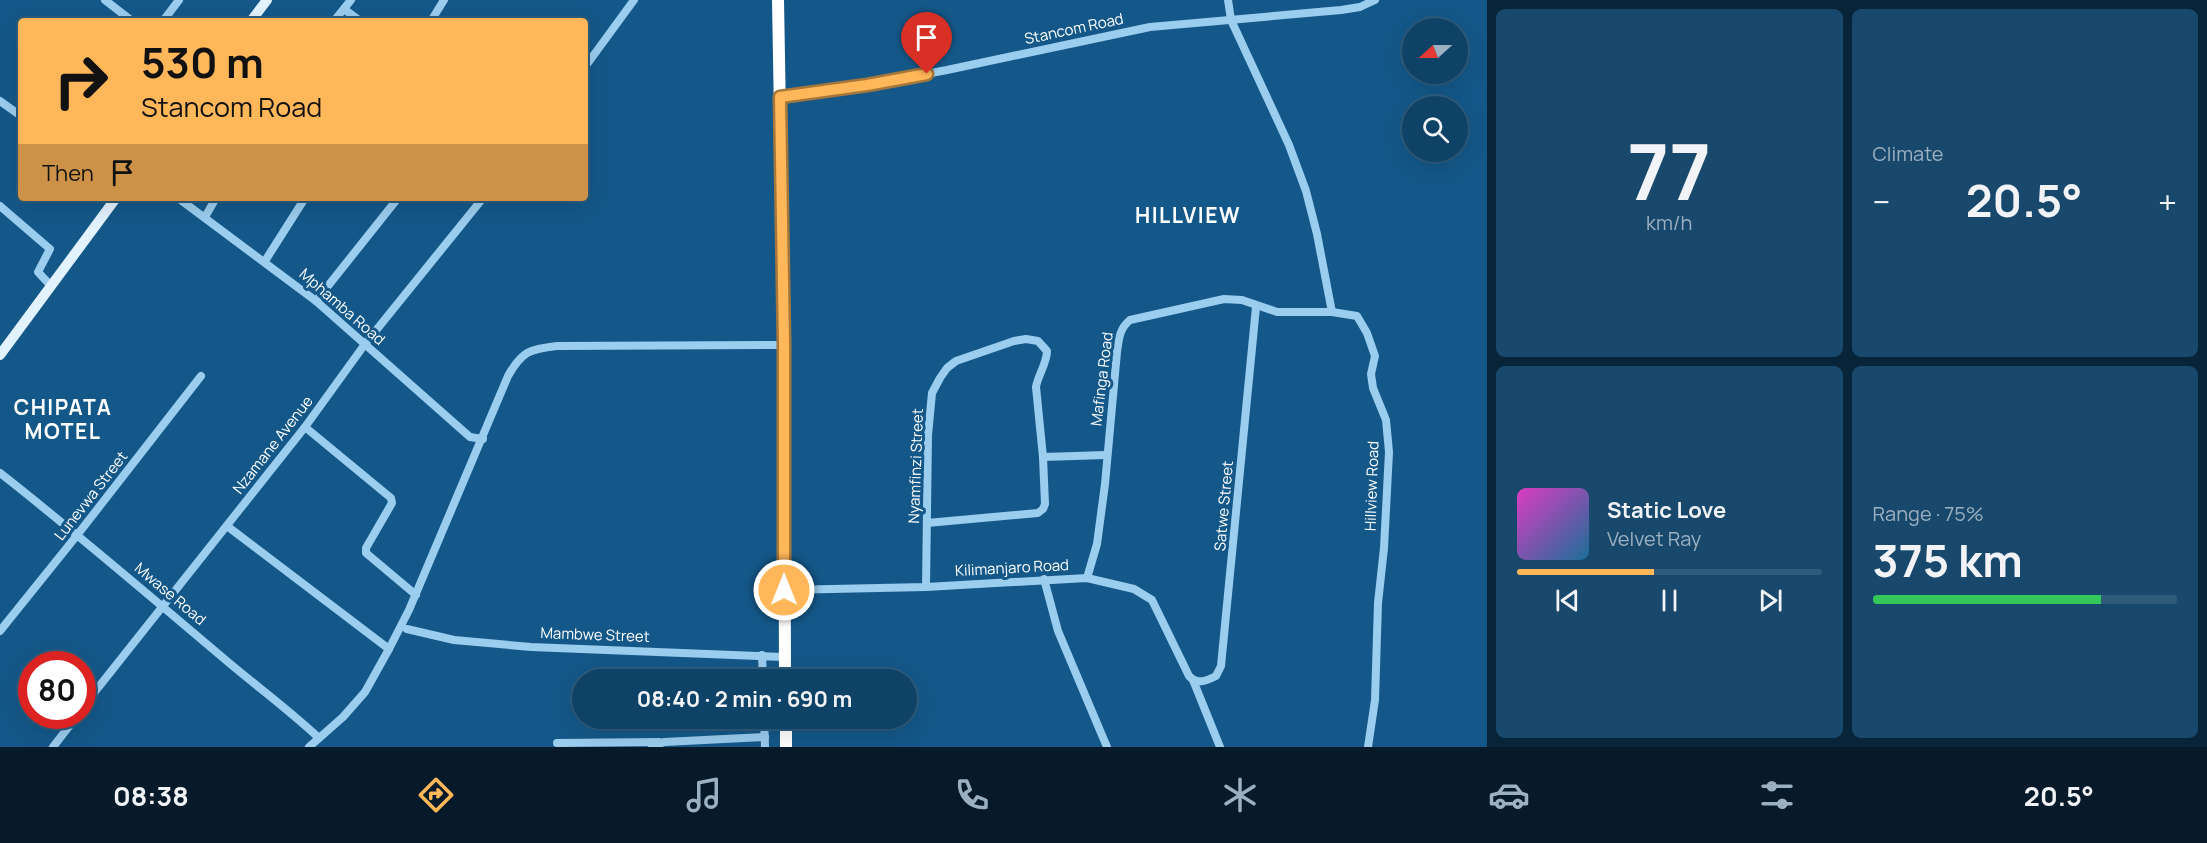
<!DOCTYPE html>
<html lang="en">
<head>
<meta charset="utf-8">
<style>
  body { margin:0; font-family:Manrope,sans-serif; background:#18496d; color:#f1f3f6; height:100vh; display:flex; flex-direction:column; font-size:22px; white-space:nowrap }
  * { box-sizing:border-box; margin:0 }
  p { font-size:20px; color:#9bb0c0 }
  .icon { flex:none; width:33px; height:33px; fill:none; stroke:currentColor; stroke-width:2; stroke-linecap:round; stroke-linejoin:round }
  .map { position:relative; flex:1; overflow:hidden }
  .drawer { display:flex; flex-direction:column; gap:9px; padding:9px; background:#082439; width:720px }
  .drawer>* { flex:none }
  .guide { position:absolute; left:18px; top:18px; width:570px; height:183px; border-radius:6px; box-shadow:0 6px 24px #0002,0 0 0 2px #2f5b7b; background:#ffb759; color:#111; overflow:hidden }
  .needle { width:39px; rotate:249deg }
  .controls { position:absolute; left:1402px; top:18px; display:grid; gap:12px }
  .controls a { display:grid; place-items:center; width:66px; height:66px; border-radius:50%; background:#0f4267; box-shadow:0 6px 24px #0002,0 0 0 2px #2f5b7b; font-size:30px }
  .speed { position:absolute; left:18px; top:651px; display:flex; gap:12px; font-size:30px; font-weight:700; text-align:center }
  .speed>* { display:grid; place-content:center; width:78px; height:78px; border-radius:50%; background:#0f4267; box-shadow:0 6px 24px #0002,0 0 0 2px #2f5b7b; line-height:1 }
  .speed .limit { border:9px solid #d22; background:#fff; color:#111 }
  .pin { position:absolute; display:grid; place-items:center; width:51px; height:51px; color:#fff; margin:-62px -26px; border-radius:50% 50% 50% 0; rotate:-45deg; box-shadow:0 0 6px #0007 }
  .pin .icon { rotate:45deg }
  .me { position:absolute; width:66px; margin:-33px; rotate:0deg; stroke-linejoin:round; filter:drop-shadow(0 0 4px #0008) }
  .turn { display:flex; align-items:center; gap:21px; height:126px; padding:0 24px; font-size:27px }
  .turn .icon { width:78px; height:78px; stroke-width:2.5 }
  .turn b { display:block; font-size:42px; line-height:51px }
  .then { display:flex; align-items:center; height:57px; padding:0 24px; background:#0003; gap:12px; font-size:22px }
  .big { font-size:45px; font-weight:700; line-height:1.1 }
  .drawer .widget { flex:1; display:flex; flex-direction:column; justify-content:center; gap:9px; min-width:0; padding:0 21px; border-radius:9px; background:#18496d }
  .drawer .dial { align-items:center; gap:0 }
  .dial b { font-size:78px; line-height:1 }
  .song { display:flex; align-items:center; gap:18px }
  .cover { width:72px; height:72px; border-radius:9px; background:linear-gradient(135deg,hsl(310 70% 55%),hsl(200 70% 35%)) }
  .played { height:6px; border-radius:3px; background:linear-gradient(90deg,#ffb759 45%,#2f5b7b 45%) }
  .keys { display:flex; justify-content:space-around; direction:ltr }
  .heat { display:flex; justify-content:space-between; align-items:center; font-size:33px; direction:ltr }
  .charge { height:9px; border-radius:4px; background:linear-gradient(90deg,#34c759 75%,#2f5b7b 0) }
  .drawer .tiles { flex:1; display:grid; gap:9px; grid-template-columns:repeat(2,1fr) }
  .trip { position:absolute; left:572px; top:669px; width:345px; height:60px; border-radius:30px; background:#0f4267; box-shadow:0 6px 24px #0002,0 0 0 2px #2f5b7b; font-weight:700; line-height:60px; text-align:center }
  .menu { display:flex; height:96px; justify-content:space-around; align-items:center; background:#061a29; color:#9bb0c0 }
  .menu .icon { width:42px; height:42px }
  .menu .current { color:#ffb759 }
  .menu b { font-size:27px; color:#f1f3f6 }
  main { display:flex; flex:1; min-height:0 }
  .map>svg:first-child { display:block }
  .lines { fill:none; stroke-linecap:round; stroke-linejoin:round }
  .minor { stroke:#9bcdef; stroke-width:8 }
  .major { stroke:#e3f2ff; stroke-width:10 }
  .highway { stroke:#fff; stroke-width:12 }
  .route-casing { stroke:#a6773a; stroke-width:15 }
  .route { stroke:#ffb759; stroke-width:10 }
  .labels { text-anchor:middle; stroke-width:6; stroke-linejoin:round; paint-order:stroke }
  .street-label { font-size:15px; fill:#fff; stroke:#145889 }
  .district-label { font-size:21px; font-weight:bold; letter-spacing:1.5px; fill:#fff; stroke:#145889 }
</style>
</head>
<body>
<main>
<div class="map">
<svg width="1487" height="747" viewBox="0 0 1487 747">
  <rect width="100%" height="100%" fill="#145889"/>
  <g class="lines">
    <g class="minor">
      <path d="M 105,0 L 132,21"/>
      <path d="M 1228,0 L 1231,20 L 1289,145 L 1306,191 L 1317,234 L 1332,312 L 1357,316 L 1367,333 L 1375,356 L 1371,374 L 1373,388 L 1386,420 L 1389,452 L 1384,548 L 1378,603 L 1375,700 L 1368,747"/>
      <path d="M 344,9 L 360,21"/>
      <path d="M 163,21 L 179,0"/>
      <path d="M 334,21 L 351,0"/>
      <path d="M 431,21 L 444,0"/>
      <path d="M 585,67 L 634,0"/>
      <path d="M 780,97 L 867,85 L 947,70 L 1150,27 L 1341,10 L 1360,7 L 1375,0"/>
      <path d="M 0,101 L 21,116"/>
      <path d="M 178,198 L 316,301 L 470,437 L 483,439"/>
      <path d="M 0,206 L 50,249 L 38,272 L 51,286"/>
      <path d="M 205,217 L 216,198"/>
      <path d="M 265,261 L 305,198"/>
      <path d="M 316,301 L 398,198"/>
      <path d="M 305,427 L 391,498 L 392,503 L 366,548 L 366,553 L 416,595"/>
      <path d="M 1043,457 L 1106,455"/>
      <path d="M 0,473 C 78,534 152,598 228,662 C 259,688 289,710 319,738"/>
      <path d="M 227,526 L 389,649"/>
      <path d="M 1087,578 L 1097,544 L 1105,484 L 1117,352 C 1119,339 1119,329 1130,320 L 1224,299 L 1242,300 L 1277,312 L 1332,312"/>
      <path d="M 1044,579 L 1058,631 L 1107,747"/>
      <path d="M 926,587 L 928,435 L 932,393 L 940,378 L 947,368 L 956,361 L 1014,341 L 1026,339 L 1038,341 L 1047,351 C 1047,363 1038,375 1036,387 L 1043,457 L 1045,504 L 1043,509 L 1038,513 L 927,523"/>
      <path d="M 784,590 L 926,587 L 1087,578 L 1134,589 L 1152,600 L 1189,676 C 1197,685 1206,681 1216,676 L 1221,666 L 1256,307"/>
      <path d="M 407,629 L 454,640 L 531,647 L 784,657"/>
      <path d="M 0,631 L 78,534 L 201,376"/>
      <path d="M 762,655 L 763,680"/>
      <path d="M 1193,680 L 1220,747"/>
      <path d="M 82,708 L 305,427 L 365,344 L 483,198"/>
      <path d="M 764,718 L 765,747"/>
      <path d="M 557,743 L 659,742"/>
      <path d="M 53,747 L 77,716"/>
      <path d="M 309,747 L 343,717 L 365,692 L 389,649 L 409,610 L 508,376 C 522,351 530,349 557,346 L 784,345"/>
      <path d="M 652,747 L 664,742 L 765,737"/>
    </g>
    <g class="major">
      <path d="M 251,21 L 267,0"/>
      <path d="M 0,355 L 116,198"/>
    </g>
    <g class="highway">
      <path d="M 778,0 L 784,345 L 785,680"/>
      <path d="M 786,718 L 786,747"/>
    </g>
  </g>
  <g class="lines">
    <g class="route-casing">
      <path id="route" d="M 784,590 L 784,345 L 780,97 L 867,85 L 927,74"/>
    </g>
    <use href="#route" class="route"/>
  </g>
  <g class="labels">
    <g class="street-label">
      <text transform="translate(1074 29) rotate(-12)" y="5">Stancom Road</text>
      <text transform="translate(342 307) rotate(41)" y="5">Mphamba Road</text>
      <text transform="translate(1102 379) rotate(-83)" y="5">Mafinga Road</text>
      <text transform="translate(273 445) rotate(-52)" y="5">Nzamane Avenue</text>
      <text transform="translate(916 466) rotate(-88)" y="5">Nyamfinzi Street</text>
      <text transform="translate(1372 486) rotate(-88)" y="5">Hillview Road</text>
      <text transform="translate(91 496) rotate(-52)" y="5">Lunevwa Street</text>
      <text transform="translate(1224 506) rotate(-85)" y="5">Satwe Street</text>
      <text transform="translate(1012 568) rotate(-3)" y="5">Kilimanjaro Road</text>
      <text transform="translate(170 594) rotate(40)" y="5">Mwase Road</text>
      <text transform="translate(595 635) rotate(2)" y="5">Mambwe Street</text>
    </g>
    <g class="district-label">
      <text x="1188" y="223">HILLVIEW</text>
      <text x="63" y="415">CHIPATA<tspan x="63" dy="24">MOTEL</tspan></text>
    </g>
  </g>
</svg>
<div class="controls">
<a><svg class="needle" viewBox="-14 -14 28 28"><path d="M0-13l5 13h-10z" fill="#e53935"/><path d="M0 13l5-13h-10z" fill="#9bb0c0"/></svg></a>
<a><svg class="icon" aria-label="search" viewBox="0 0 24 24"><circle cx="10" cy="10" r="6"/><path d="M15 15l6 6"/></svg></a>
</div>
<div class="speed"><div class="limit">80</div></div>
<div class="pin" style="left:927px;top:74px;background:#d93025"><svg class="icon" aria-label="arrive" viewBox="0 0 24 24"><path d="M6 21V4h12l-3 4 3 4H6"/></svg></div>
<svg class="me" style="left:784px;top:590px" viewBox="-20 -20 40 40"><circle r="17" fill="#ffb759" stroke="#fff" stroke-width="3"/><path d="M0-11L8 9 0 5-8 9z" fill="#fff"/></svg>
<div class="trip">08:40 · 2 min · 690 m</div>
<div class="guide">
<div class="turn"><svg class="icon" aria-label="right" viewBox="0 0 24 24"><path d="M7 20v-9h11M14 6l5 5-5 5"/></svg><div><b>530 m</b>Stancom Road</div></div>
<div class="then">Then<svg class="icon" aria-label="arrive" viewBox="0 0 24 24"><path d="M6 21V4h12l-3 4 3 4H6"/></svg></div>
</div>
</div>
<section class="drawer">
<div class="tiles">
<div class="widget dial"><b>77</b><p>km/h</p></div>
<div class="widget"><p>Climate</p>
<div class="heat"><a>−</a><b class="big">20.5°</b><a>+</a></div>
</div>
<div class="widget">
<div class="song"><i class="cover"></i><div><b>Static Love</b><p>Velvet Ray</p></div></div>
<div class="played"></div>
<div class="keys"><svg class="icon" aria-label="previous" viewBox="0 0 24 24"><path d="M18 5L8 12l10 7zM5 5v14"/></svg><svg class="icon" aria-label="pause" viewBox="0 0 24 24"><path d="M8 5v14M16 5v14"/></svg><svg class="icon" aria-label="next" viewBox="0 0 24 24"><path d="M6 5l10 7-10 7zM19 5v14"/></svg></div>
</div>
<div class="widget"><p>Range · 75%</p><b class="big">375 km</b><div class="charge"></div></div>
</div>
</section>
</main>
<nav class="menu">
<b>08:38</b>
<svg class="icon current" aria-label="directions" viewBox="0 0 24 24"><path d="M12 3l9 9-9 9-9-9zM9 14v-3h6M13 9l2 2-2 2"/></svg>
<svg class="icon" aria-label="music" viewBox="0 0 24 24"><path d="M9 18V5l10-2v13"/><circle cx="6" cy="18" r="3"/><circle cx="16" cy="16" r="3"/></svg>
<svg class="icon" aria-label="phone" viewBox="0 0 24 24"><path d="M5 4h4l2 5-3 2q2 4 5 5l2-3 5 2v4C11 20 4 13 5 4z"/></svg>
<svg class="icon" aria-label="climate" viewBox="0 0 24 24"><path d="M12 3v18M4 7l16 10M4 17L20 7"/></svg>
<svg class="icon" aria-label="car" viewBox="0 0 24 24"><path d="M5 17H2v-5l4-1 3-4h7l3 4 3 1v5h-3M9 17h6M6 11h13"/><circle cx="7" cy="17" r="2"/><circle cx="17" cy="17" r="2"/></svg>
<svg class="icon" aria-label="filters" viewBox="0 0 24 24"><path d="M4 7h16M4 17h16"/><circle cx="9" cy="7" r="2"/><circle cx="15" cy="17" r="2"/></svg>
<b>20.5°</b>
</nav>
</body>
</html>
